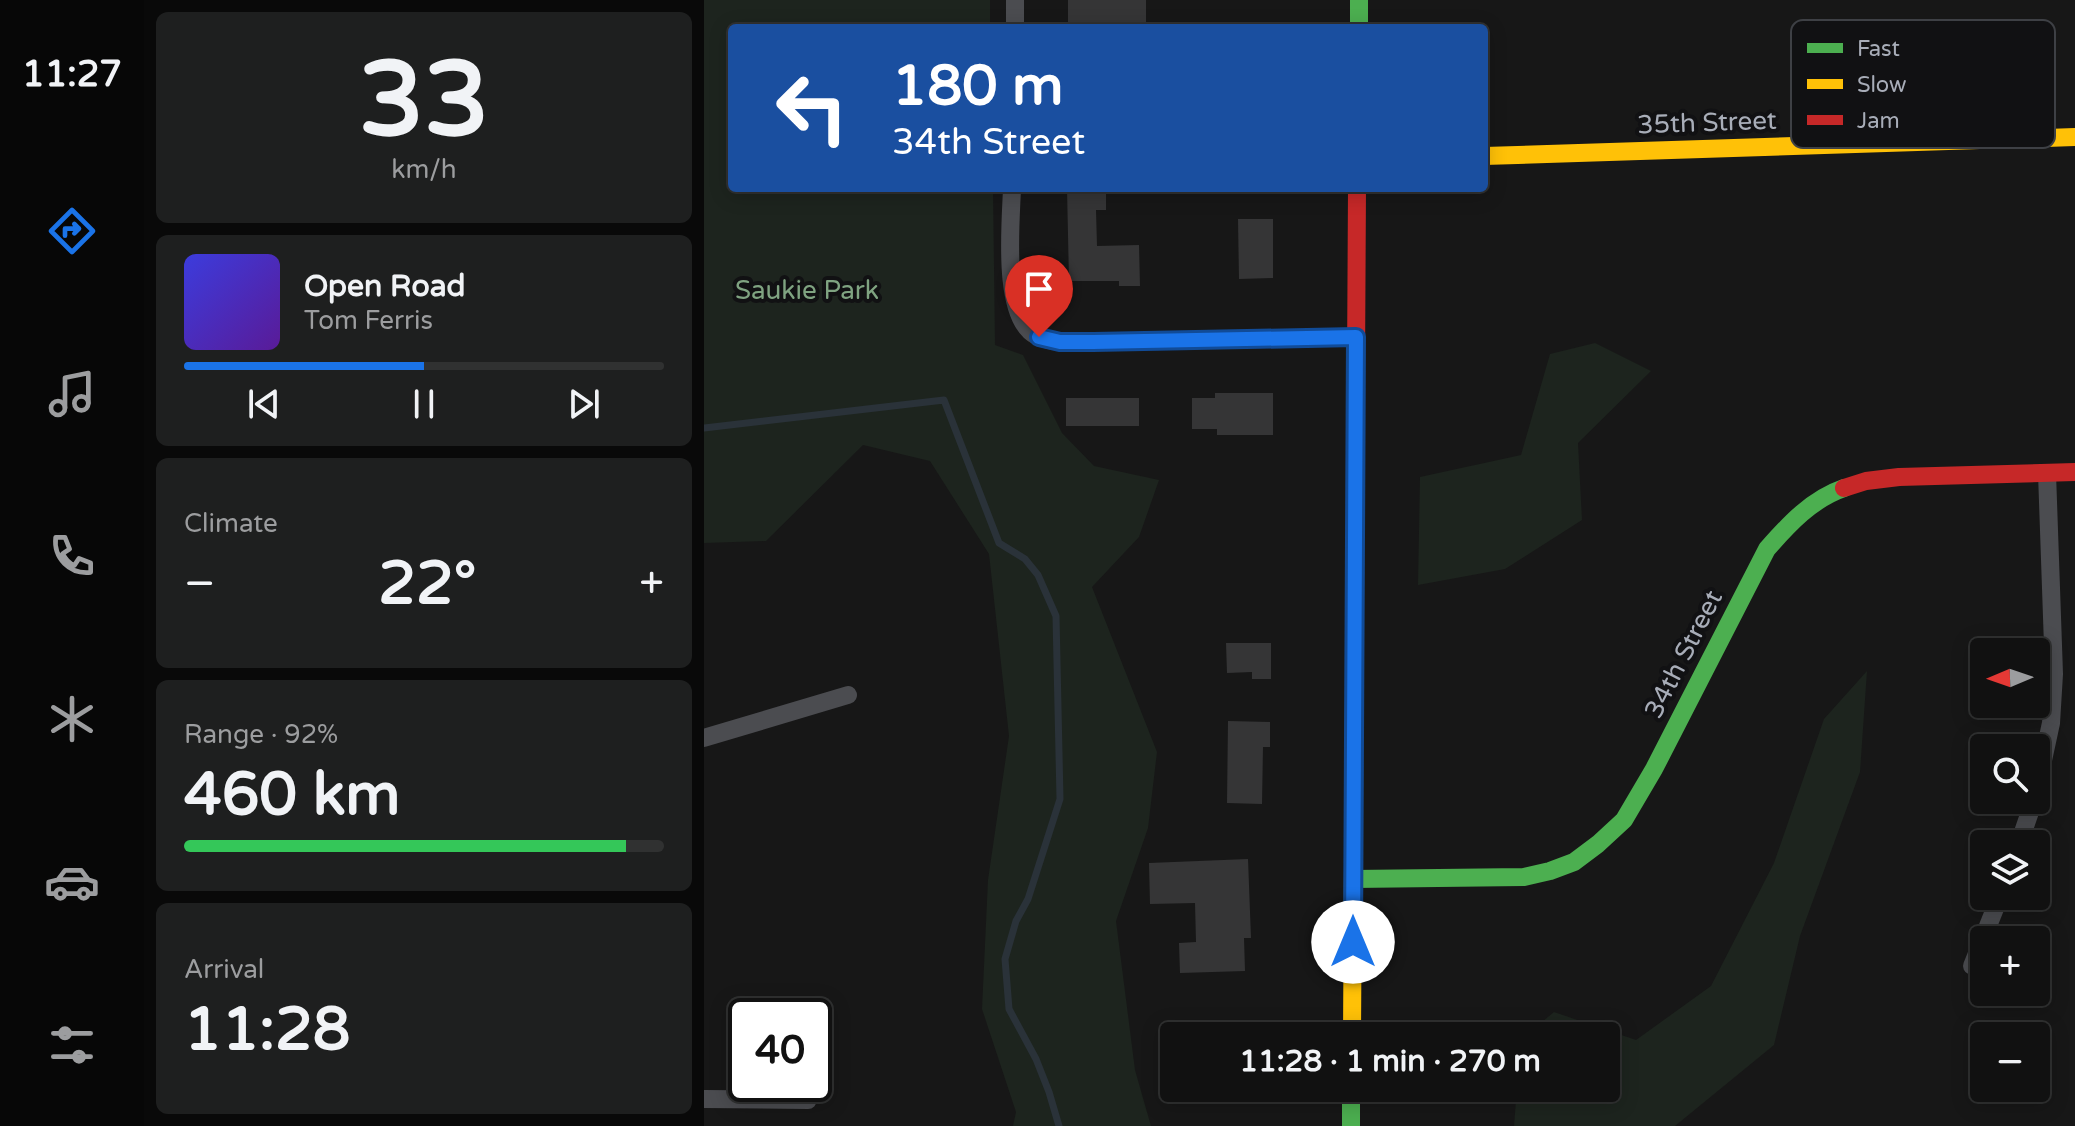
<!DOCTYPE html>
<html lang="en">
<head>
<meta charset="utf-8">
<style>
  body { margin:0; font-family:"Varela Round",sans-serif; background:#1e1f1f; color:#f1f3f6; height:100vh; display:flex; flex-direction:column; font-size:30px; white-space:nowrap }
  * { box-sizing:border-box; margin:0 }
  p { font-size:26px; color:#9c9d9f }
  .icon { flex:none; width:44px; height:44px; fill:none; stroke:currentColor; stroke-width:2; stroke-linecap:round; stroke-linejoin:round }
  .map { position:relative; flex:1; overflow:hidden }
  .details { display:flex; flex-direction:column; gap:12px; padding:12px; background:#090909; width:560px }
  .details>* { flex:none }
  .hud { position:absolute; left:24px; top:24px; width:760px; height:168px; border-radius:8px; box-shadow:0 4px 20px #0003,0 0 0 2px #303131; background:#1a4fa0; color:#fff; overflow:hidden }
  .needle { width:52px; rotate:268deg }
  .tools { position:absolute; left:1266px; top:638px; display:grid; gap:16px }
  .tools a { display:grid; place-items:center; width:80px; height:80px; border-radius:8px; background:#111; box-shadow:0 4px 20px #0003,0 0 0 2px #303131; font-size:40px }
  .speed { position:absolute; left:24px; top:998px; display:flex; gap:16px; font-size:40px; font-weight:700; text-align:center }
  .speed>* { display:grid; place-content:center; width:104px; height:104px; border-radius:50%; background:#111; box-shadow:0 4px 20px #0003,0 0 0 2px #303131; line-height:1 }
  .speed .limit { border:4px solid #111; border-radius:12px; background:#fff; color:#111 }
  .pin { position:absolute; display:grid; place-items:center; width:68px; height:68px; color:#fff; margin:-82px -34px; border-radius:50% 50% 50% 0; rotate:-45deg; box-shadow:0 0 8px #0007 }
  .pin .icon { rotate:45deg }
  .me { position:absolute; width:88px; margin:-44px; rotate:0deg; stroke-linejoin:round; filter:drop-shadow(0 0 6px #0008) }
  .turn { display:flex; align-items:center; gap:28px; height:168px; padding:0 32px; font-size:36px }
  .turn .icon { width:104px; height:104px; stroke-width:2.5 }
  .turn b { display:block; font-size:56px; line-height:68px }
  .big { font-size:60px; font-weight:700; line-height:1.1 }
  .details .widget { flex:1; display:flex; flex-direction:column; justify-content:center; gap:12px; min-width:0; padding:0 28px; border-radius:12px; background:#1e1f1f }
  .details .dial { align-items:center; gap:0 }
  .dial b { font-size:104px; line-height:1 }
  .song { display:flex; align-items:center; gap:24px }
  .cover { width:96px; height:96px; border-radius:12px; background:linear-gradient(135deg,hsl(240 70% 55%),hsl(270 70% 35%)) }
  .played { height:8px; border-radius:4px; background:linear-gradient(90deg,#1a73e8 50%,#303131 50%) }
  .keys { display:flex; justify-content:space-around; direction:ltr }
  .heat { display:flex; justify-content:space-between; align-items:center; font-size:44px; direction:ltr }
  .charge { height:12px; border-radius:6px; background:linear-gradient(90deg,#34c759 92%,#303131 0) }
  .trip { position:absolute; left:456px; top:1022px; width:460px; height:80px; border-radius:8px; background:#111; box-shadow:0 4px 20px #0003,0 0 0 2px #303131; font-weight:700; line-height:80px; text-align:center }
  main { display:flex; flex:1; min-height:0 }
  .menu { display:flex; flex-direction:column; width:144px; justify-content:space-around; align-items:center; background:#070707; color:#9c9d9f }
  .menu .icon { width:56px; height:56px }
  .menu .active { color:#1a73e8 }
  .menu b { font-size:36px; color:#f1f3f6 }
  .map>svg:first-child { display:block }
  .green { fill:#1d241e }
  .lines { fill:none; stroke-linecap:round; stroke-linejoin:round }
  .stream { stroke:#2a3239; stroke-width:7 }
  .building { fill:#353536 }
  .street { stroke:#4b4c50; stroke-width:18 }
  .fast { stroke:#4caf50; stroke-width:18 }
  .slow { stroke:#ffc107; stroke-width:18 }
  .jam { stroke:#c62828; stroke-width:18 }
  .route-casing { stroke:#114b97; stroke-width:20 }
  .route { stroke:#1a73e8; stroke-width:14 }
  .labels { text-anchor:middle; stroke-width:8; stroke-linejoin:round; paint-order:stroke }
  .street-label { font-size:26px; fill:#a8adb8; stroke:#111113 }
  .park-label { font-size:26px; fill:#7fa381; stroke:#111113 }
  .key { fill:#111113; stroke:#3e4045; stroke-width:2 }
  .key-label { font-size:22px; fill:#a8adb8 }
</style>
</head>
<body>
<main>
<nav class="menu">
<b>11:27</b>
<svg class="icon active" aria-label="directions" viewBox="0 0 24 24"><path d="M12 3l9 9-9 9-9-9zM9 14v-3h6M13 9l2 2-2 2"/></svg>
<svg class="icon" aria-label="music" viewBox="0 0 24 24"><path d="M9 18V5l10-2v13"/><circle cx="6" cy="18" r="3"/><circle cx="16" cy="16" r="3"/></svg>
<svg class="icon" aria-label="phone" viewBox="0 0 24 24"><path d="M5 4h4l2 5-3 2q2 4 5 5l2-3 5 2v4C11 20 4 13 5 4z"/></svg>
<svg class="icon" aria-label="climate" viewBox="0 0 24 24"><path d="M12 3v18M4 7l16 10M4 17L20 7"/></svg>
<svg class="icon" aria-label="car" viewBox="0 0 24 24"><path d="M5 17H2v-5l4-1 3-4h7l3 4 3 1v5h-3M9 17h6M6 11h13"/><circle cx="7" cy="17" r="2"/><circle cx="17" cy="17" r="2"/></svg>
<svg class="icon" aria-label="filters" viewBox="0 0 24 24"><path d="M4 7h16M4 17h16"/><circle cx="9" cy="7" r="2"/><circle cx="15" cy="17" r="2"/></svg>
</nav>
<section class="details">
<div class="widget dial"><b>33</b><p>km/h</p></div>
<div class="widget">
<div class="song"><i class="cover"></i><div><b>Open Road</b><p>Tom Ferris</p></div></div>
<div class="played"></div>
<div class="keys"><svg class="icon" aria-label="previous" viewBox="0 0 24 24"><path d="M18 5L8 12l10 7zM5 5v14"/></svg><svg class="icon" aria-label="pause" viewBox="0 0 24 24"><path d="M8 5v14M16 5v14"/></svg><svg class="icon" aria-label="next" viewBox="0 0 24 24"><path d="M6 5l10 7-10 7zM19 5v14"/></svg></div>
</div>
<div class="widget"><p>Climate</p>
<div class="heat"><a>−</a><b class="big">22°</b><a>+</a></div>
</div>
<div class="widget"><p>Range · 92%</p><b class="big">460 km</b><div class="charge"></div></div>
<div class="widget"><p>Arrival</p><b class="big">11:28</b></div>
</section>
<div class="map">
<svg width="1371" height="1126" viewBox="0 0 1371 1126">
  <rect width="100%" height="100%" fill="#171717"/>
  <g class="green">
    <path d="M 0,0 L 286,0 L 286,28 L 28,28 L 28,188 L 289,188 L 291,345 L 319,355 L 358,433 L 390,466 L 455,480 L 435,537 L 388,587 L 453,752 L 444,828 L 412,921 L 431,1070 L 447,1126 L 309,1126 L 312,1112 L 278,1009 L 284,880 L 305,736 L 285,554 L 226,461 L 159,445 L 62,541 L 0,543 Z"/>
    <path d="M 891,343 L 947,371 L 874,443 L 878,520 L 801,569 L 714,585 L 716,477 L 817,455 L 846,354 Z"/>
    <path d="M 1163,671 L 1156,772 L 1096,936 L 1070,1045 L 971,1126 L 810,1126 L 813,1088 L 902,1088 L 902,1036 L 821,1036 L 850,1012 L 932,1040 L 1007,986 L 1070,863 L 1120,719 Z"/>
  </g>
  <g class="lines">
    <path class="stream" d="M 0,428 L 240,400 L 295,543 L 321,559 L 334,575 L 352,616 L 356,799 L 324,899 L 312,921 L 301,959 L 305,1009 L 332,1059 L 345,1092 L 355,1126"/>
  </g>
  <g class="building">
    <path d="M 364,0 L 442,0 L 442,24 L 398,24 L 398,28 L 364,28 Z"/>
    <path d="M 363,188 L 402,188 L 402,210 L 392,210 L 393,246 L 435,245 L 436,286 L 415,286 L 415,281 L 365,281 Z"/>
    <path d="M 534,219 L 569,219 L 569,278 L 535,279 Z"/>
    <path d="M 511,393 L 569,393 L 569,435 L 513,435 L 513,429 L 488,429 L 488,398 L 511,398 Z"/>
    <rect x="362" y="398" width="73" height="28"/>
    <path d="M 522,643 L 567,643 L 567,679 L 548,679 L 548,672 L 523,673 Z"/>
    <path d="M 524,721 L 566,722 L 566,747 L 559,747 L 558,804 L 523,803 Z"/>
    <path d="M 544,859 L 547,938 L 540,938 L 541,971 L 476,973 L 475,943 L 492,942 L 491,903 L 446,904 L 445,863 Z"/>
  </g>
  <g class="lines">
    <g class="street">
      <path d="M 311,28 L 311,0"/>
      <path d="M 308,188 C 307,222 297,319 333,336 C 349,344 371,342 389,342 L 652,337"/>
      <path d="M 0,738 L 144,695"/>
      <path d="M 1332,793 L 1347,723 L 1350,674 L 1343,473"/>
      <path d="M 1315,844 L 1330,800"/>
      <path d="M 1268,966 L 1296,896"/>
      <path d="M 0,1099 L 104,1100"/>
    </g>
    <g class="fast">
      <path d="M 655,0 L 655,28"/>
      <path d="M 649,879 L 820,877 L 846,871 L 870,862 L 894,844 L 920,820 L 950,769 L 1063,549 C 1085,524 1108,499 1140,488"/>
      <path d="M 647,1088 L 647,1126"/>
    </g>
    <g class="slow">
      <path d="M 780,156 L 1371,137"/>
      <path d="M 648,1036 L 652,367"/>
    </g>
    <g class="jam">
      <path d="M 652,367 L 653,188"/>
      <path d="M 1140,488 L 1162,481 L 1195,477 L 1371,472"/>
    </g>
  </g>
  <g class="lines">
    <g class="route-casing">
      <path id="route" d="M 335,337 L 356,342 L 389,342 L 652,337 L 649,942"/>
    </g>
    <use href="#route" class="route"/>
  </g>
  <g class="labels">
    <g class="street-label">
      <text transform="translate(1003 122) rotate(-2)" y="9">35th Street</text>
      <text transform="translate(979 654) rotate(-63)" y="9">34th Street</text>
    </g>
    <g class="park-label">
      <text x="103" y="299">Saukie Park</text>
    </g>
  </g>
  <rect x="1087" y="20" width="264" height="128" rx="12" class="key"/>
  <rect x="1103" y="43" width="36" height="10" fill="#4caf50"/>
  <rect x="1103" y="79" width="36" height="10" fill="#ffc107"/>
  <rect x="1103" y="115" width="36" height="10" fill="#c62828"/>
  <g class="key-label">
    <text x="1153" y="56">Fast</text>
    <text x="1153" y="92">Slow</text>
    <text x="1153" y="128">Jam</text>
  </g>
</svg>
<div class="tools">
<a><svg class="needle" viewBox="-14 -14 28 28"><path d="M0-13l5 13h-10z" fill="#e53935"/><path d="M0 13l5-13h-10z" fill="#9c9d9f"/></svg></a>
<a><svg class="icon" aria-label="search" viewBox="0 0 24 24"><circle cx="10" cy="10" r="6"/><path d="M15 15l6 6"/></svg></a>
<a><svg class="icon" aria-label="layers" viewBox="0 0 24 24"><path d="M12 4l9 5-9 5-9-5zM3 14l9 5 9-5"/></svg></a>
<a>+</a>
<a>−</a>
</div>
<div class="speed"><div class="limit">40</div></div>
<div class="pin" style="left:335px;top:337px;background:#d93025"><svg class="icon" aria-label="arrive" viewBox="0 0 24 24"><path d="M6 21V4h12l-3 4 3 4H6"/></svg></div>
<svg class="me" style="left:649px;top:942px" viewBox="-20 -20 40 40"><circle r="19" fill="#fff"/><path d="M0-13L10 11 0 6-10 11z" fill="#1a73e8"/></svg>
<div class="trip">11:28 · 1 min · 270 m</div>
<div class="hud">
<div class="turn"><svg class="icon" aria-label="left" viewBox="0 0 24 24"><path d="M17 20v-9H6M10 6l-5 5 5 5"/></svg><div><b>180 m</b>34th Street</div></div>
</div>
</div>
</main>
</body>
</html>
